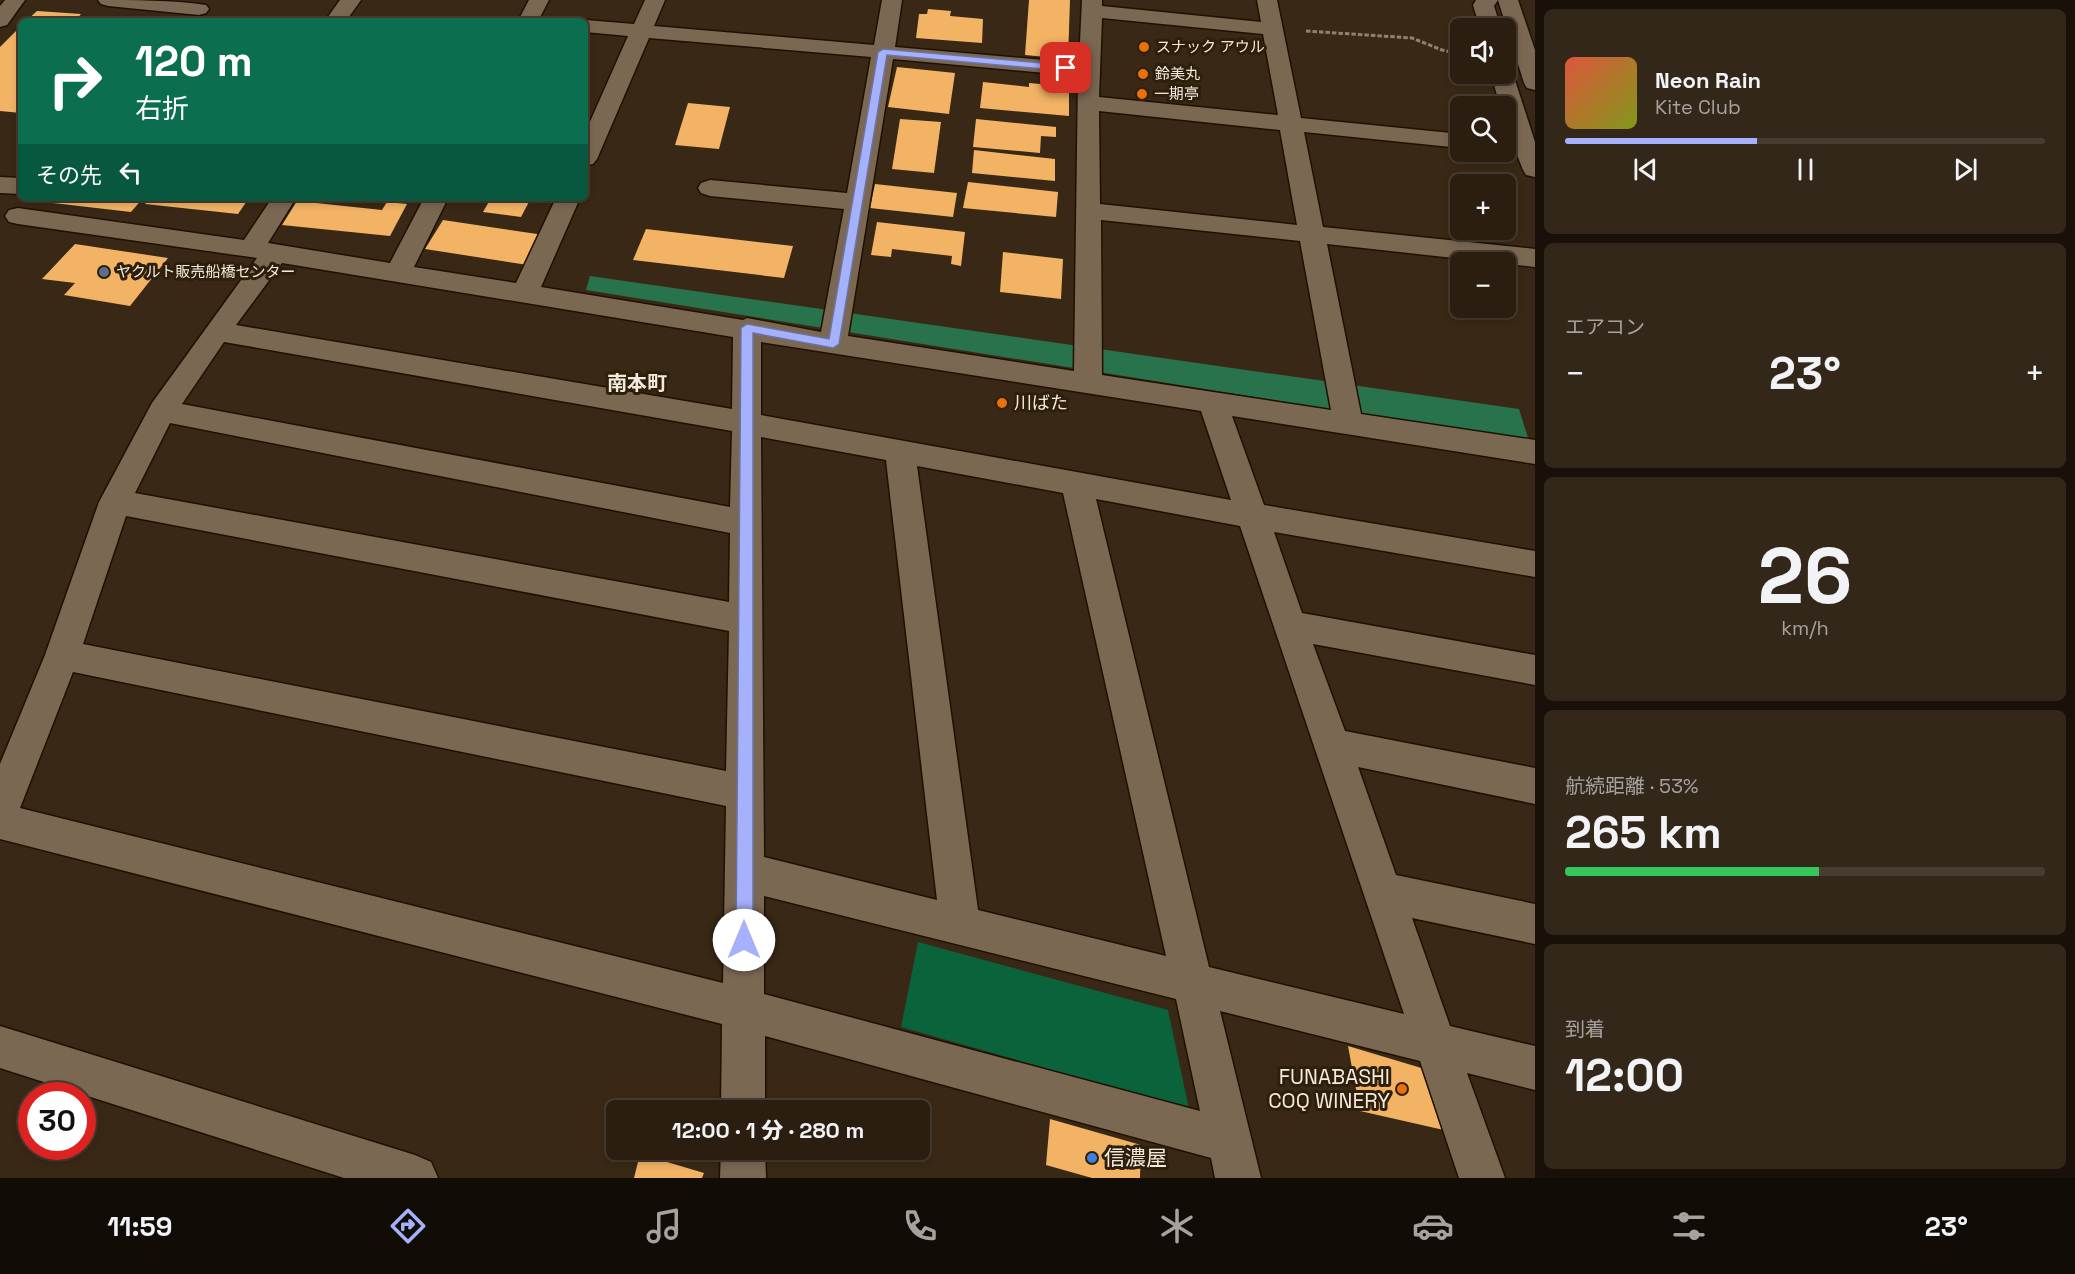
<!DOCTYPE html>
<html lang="ja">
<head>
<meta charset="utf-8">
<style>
  body { margin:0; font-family:"Space Grotesk","Noto Sans JP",sans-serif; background:#332719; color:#f1f3f6; height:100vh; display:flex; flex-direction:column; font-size:22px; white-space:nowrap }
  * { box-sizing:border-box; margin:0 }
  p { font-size:20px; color:#a6a29f }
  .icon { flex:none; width:33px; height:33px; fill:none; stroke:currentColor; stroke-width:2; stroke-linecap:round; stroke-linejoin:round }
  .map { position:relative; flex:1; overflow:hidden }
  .panel { display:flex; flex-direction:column; gap:9px; padding:9px; background:#181009; width:540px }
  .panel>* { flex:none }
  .hud { position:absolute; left:18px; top:18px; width:570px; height:183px; border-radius:9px; box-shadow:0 3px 9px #0003,0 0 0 2px #473c30; background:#0b6e4f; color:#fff; overflow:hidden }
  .buttons { position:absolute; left:1450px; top:18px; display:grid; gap:12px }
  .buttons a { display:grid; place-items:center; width:66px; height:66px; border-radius:9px; background:#2b1e10; box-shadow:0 3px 9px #0003,0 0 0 2px #473c30; font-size:30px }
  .speed { position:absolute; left:18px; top:1082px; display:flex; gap:12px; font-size:30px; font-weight:700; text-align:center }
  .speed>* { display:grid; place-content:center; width:78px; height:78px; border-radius:50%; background:#2b1e10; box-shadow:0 3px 9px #0003,0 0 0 2px #473c30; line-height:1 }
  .speed .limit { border:9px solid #d22; background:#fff; color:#111 }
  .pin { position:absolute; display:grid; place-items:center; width:51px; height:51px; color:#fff; margin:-26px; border-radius:12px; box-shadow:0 3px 9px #0006 }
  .me { position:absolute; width:66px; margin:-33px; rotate:0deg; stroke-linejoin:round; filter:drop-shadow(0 0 4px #0008) }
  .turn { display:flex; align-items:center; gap:21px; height:126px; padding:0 18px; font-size:27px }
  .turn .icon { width:78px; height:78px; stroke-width:2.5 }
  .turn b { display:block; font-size:42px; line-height:51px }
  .then { display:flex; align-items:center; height:57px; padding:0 18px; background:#0003; gap:12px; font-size:22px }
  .big { font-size:45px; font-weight:800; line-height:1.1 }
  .panel .tile { flex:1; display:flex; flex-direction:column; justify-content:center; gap:9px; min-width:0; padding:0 21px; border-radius:9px; background:#332719 }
  .panel .dial { align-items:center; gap:0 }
  .dial b { font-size:78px; line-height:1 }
  .song { display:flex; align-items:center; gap:18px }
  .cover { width:72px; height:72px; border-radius:9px; background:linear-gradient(135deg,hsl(10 70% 55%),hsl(70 70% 35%)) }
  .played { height:6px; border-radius:3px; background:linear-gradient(90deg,#a6b1fc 40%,#473c30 40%) }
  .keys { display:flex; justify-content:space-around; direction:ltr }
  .heat { display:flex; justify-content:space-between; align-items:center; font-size:33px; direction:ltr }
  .charge { height:9px; border-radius:4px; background:linear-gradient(90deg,#34c759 53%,#473c30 0) }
  .trip { position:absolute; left:606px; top:1100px; width:324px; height:60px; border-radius:9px; background:#2b1e10; box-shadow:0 3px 9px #0003,0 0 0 2px #473c30; font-weight:800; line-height:60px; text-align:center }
  .menu { display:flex; height:96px; justify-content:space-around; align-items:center; background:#110c06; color:#a6a29f }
  .menu .icon { width:42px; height:42px }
  .menu .on { color:#a6b1fc }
  .menu b { font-size:27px; color:#f1f3f6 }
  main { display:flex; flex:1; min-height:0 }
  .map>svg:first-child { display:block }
  .green { fill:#0b633c }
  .forest { fill:#28734c }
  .building { fill:#f3b365 }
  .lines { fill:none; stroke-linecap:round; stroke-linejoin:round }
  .minor-casing { stroke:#1f1101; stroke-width:3 }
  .path { stroke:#8f8171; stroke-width:3; stroke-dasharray:4.5 2; stroke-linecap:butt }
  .minor { fill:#7b6853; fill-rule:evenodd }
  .route { fill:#a6b1fc; stroke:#6c73a4; stroke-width:1.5 }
  .food-dot { fill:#e8710a; stroke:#2e1f0b; stroke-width:2 }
  .service-dot { fill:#5c6f8a; stroke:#2e1f0b; stroke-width:2 }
  .shop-dot { fill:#3f7fe0; stroke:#2e1f0b; stroke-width:2 }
  .labels { text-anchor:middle; stroke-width:6; stroke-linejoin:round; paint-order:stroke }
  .far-poi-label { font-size:15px; fill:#f4e9dd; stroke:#2e1f0b; text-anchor:start }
  .poi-label { font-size:18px; fill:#f4e9dd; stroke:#2e1f0b; text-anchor:start }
  .neighbourhood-label { font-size:20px; font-weight:bold; fill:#f4e9dd; stroke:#2e1f0b }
  .near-poi-label { font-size:21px; fill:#f4e9dd; stroke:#2e1f0b; text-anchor:end }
</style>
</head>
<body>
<main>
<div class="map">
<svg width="1535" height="1178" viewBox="0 0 1535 1178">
  <rect width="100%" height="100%" fill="#392815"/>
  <path class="green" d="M 918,942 L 1168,1010 L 1189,1109 L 901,1027 Z"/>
  <path class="forest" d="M 590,276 L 1519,409 L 1529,441 L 586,290 Z"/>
  <g class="building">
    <path d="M 1029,0 L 1070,0 L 1068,59 L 1025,55 Z"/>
    <path d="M 928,9 L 951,11 L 950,16 L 983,19 L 982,43 L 916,38 L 919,14 L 927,14 Z"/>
    <path d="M 37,11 L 81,14 L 75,21 L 26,21 Z"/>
    <path d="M 21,26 L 21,113 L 0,111 L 0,47 Z"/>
    <path d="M 897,67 L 955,73 L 949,114 L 888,107 Z"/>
    <path d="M 983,82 L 1029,87 L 1029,83 L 1062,86 L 1061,89 L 1069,90 L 1069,116 L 980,108 Z"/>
    <path d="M 688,103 L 730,107 L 719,149 L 675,145 Z"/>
    <path d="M 900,119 L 941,122 L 934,173 L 892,169 Z"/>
    <path d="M 976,119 L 1056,127 L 1056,137 L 1041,136 L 1040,153 L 973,147 Z"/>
    <path d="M 974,150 L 1055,159 L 1055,181 L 972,173 Z"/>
    <path d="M 968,182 L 1058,192 L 1056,217 L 963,208 Z"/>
    <path d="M 875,184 L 957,193 L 953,217 L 870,208 Z"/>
    <path d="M 57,198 L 143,198 L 131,212 L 53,203 Z"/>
    <path d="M 150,198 L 249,198 L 238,214 L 145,204 Z"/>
    <path d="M 491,198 L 531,198 L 521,217 L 483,212 Z"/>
    <path d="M 297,201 L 382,210 L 387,202 L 407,204 L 390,236 L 282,225 Z"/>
    <path d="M 443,220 L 544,235 L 528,265 L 425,249 Z"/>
    <path d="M 877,222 L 965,232 L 961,266 L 951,264 L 952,256 L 892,249 L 891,257 L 871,255 Z"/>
    <path d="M 646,229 L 793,246 L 784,278 L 633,260 Z"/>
    <path d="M 75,244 L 168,258 L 130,306 L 64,295 L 75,283 L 42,279 Z"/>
    <path d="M 1003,252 L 1063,259 L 1061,299 L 1000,292 Z"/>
    <path d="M 1348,1046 L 1428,1070 L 1457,1133 L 1360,1111 Z"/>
    <path d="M 1050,1119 L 1141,1145 L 1140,1178 L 1092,1178 L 1046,1165 Z"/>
    <path d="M 640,1154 L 704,1173 L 702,1178 L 634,1178 Z"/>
  </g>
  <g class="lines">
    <g class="minor-casing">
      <g id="minor">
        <path d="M 5,0 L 25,0 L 7,25 L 0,27 L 0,6 Z"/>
        <path d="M 98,0 C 133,0 172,0 206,5 L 209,9 L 206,13 L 199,15 L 108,6 L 101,4 Z"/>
        <path d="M 340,0 L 361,0 L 346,21 L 325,21 Z"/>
        <path d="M 529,0 L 549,0 L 538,21 L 518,21 Z"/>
        <path d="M 645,0 L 665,0 L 654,26 L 874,45 L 882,0 L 902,0 L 895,47 L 1079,63 L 1082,0 L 1102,0 L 1102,6 L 1261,22 L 1257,0 L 1277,0 L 1301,118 L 1461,134 L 1461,148 L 1304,132 L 1323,227 L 1535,249 L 1535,267 L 1327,244 L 1361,414 L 1535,440 L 1535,464 L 1232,416 L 1264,505 L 1535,551 L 1535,577 L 1274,532 L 1302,613 L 1535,655 L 1535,685 L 1313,644 L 1345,731 L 1535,768 L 1535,804 L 1358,767 L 1396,875 L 1535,904 L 1535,944 L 1412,918 L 1450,1026 L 1535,1046 L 1535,1090 L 1467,1073 L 1505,1178 L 1459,1178 L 1420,1061 L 1220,1011 L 1261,1178 L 1215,1178 L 1211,1158 L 765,1036 L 765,1110 L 721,1110 L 722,1024 L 0,839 L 0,764 L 45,655 L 99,502 L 152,403 L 257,258 L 18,224 L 9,222 L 5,216 L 9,210 L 18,208 L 244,240 L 272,198 L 296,198 L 268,243 L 390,263 L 424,198 L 448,198 L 414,267 L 516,283 L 556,198 L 580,198 L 541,287 L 743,320 L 747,318 L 821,332 L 844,209 L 710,196 L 701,193 L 698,188 L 701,183 L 710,180 L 847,193 L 871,57 L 649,38 L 597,159 L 593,164 L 585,166 L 585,133 L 628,36 L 585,32 L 585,21 L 580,21 L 585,20 L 634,24 ZM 1102,18 L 1263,34 L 1278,115 L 1099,97 ZM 893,59 L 1078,76 L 1074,371 L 848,336 ZM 1099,111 L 1280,130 L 1297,225 L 1100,204 ZM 1101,220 L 1300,241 L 1331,410 L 1102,375 ZM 282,263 L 733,337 L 732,409 L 236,325 ZM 224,342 L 732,431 L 730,507 L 182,404 ZM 761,342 L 1201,411 L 1231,500 L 761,415 ZM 170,423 L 730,533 L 729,602 L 135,493 ZM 761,437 L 886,460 L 937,900 L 764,857 ZM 917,466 L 1063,493 L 1166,956 L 978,910 ZM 1096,499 L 1240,526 L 1404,1014 L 1209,967 ZM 126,516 L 729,631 L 726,771 L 83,644 ZM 73,672 L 726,806 L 723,983 L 20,808 ZM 764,896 L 1176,999 L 1200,1111 L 764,994 Z"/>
        <path d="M 1476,0 L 1518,0 L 1535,50 L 1535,90 L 1527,88 L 1524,83 L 1498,0 L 1494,6 L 1501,28 L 1480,28 L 1473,5 Z"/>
        <path d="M 1506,68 L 1513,74 L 1535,142 L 1535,177 L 1526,175 L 1523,170 L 1506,127 L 1506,106 L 1500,106 L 1491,74 L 1506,74 Z"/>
        <path d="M 0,177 L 21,178 L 21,194 L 0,193 Z"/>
        <path d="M 0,1026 L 415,1155 L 431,1162 L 438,1178 L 344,1178 L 0,1068 Z"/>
        <path d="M 721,1149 L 765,1149 L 766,1178 L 720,1178 Z"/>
      </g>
    </g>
    <path class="path" d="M 1306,31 L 1412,38 L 1442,50 L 1461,54"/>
    <use href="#minor" class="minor"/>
  </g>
  <path class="route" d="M 883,49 L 1066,65 L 1071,68 L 1066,71 L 887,55 L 839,344 L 833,348 L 753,333 L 753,940 L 750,946 L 744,949 L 738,946 L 736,940 L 741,328 L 747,324 L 829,339 L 878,52 Z"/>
  <g class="food-dot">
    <circle cx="1144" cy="47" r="6"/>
    <circle cx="1143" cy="74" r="6"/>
    <circle cx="1142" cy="94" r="6"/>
    <circle cx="1002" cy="403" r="6"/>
    <circle cx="1402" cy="1089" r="6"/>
  </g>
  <circle class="service-dot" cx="104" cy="272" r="6"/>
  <circle class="shop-dot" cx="1092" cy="1158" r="6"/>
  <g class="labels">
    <g class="far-poi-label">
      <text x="1156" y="52">スナック アウル</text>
      <text x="1155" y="79">鈴美丸</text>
      <text x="1154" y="99">一期亭</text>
      <text x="116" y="277">ヤクルト販売船橋センター</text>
    </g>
    <g class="poi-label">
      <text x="1014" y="409">川ばた</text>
    </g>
    <g class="neighbourhood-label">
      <text x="637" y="390">南本町</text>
    </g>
    <g class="near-poi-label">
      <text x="1390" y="1084">FUNABASHI<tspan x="1390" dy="24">COQ WINERY</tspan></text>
      <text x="1104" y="1165" text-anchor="start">信濃屋</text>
    </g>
  </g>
</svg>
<div class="buttons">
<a><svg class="icon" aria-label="sound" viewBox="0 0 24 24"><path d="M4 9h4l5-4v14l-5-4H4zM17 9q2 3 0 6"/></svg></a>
<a><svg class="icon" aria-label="search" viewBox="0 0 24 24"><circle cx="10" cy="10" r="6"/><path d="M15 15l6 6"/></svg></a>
<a>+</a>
<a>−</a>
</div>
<div class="speed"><div class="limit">30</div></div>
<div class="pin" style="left:1066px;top:68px;background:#d93025"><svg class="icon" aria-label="arrive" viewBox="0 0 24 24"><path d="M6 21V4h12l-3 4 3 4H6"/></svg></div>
<svg class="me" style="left:744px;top:940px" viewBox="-20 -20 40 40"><circle r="19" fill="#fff"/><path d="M0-13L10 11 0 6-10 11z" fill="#a6b1fc"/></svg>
<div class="trip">12:00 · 1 分 · 280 m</div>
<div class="hud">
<div class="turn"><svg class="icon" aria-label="right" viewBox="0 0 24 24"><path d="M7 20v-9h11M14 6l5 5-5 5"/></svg><div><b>120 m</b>右折</div></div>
<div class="then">その先<svg class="icon" aria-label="left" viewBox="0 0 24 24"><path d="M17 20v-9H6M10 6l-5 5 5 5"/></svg></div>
</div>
</div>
<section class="panel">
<div class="tile">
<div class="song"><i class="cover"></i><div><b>Neon Rain</b><p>Kite Club</p></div></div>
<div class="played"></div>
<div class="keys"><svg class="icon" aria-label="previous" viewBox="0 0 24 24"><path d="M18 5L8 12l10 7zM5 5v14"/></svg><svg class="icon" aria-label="pause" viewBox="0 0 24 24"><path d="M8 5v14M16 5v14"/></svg><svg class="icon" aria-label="next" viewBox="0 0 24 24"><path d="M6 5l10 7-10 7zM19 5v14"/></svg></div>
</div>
<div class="tile"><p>エアコン</p>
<div class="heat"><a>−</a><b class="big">23°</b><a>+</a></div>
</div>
<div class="tile dial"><b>26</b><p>km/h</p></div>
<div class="tile"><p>航続距離 · 53%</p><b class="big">265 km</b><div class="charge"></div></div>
<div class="tile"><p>到着</p><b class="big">12:00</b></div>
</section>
</main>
<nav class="menu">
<b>11:59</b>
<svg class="icon on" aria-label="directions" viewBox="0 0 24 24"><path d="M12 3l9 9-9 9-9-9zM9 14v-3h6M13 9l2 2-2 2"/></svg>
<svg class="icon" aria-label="music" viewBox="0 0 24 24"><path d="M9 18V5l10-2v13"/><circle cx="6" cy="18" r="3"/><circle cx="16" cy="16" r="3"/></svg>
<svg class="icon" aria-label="phone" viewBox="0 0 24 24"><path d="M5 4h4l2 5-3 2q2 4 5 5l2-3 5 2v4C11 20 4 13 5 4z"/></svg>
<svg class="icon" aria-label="climate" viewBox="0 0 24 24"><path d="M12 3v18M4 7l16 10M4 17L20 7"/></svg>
<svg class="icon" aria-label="car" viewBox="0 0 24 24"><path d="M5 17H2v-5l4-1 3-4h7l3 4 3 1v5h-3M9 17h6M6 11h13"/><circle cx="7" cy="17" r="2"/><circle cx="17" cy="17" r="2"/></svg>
<svg class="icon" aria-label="filters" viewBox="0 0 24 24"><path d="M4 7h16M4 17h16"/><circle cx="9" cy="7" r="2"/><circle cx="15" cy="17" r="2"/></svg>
<b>23°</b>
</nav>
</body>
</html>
